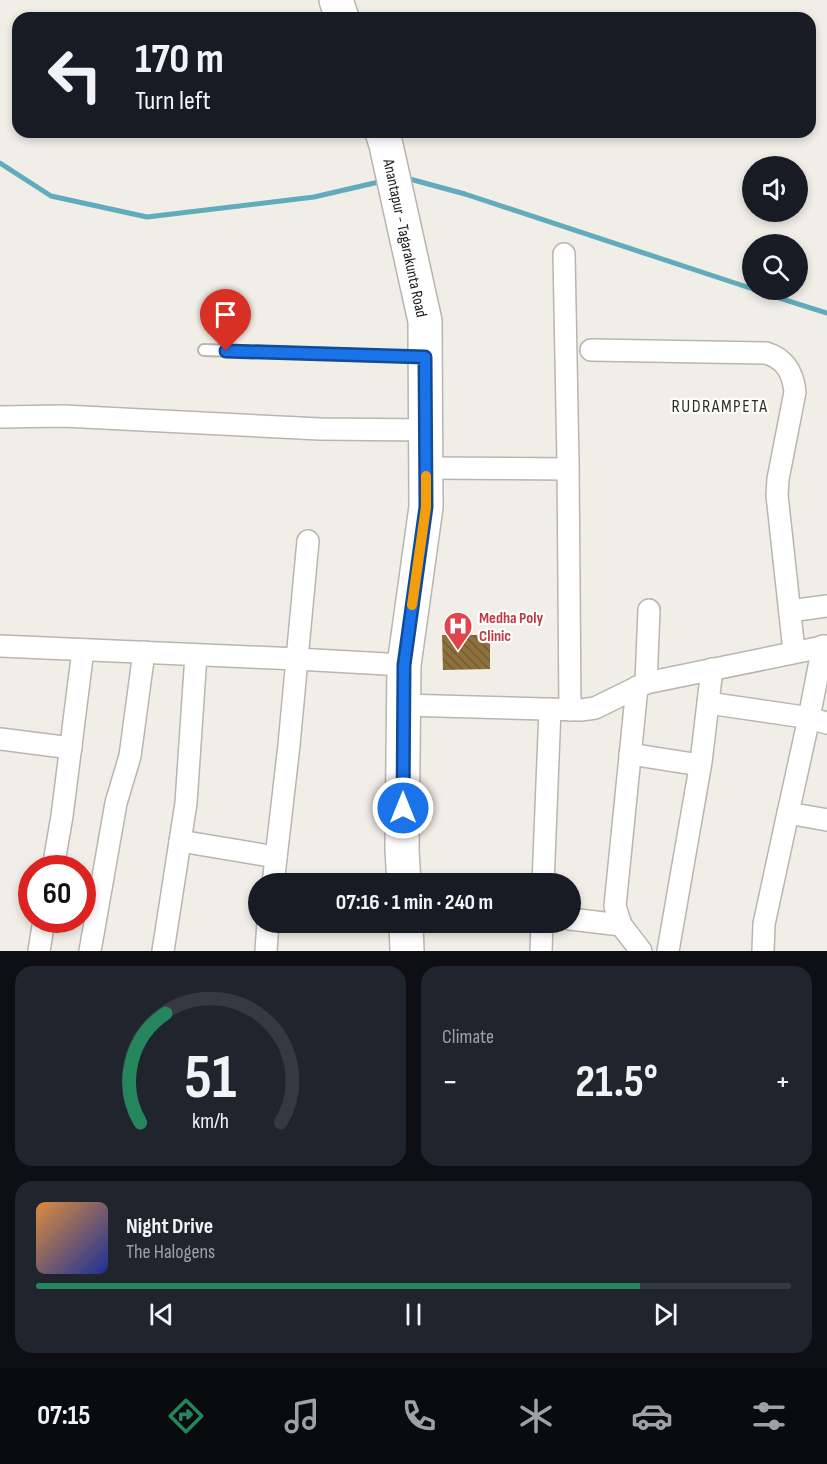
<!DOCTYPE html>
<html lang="en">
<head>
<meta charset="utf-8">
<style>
  body { margin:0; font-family:"Sofia Sans Condensed",sans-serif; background:#20242c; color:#f1f3f6; height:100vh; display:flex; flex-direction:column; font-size:22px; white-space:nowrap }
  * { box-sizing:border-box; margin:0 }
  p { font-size:20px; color:#9ea1a6 }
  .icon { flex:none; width:33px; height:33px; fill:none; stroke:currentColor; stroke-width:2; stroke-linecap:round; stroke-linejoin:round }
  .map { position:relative; height:951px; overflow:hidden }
  .details { display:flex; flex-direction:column; gap:15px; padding:15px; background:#0d0f14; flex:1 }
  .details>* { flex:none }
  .hud { position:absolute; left:12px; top:12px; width:804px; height:126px; border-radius:18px; box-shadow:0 3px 9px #0003; background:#171b24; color:#f1f3f6; overflow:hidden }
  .tools { position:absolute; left:742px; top:156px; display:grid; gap:12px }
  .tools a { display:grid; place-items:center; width:66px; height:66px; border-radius:50%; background:#171b24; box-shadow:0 3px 9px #0003; font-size:30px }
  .speed { position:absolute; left:18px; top:855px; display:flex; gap:12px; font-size:30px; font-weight:700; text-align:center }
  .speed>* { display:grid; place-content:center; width:78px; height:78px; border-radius:50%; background:#171b24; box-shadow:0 3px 9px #0003; line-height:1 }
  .speed .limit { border:9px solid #d22; background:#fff; color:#111 }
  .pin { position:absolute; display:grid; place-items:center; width:51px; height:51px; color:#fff; margin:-62px -26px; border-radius:50% 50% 50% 0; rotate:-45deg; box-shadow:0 0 6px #0007 }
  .pin .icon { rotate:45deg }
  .me { position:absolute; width:66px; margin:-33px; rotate:0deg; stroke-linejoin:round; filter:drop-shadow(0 0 4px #0008) }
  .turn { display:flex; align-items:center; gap:21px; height:126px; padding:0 24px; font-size:27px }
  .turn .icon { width:78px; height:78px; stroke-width:2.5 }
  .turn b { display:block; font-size:42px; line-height:51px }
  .big { font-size:45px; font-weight:700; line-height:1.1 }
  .details .card { flex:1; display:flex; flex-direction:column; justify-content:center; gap:9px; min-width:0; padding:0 21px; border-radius:18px; background:#20242c }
  .details .dial { align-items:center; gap:0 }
  .dial svg { height:156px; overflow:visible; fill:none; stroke:#363941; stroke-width:7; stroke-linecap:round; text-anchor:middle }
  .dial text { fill:#f1f3f6; stroke:none }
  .song { display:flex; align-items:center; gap:18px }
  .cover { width:72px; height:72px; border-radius:9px; background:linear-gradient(135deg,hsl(30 70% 55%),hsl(230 70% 35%)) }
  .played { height:6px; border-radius:3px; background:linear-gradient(90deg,#25865e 80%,#363941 80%) }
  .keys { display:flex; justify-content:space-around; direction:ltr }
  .heat { display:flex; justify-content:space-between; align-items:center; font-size:33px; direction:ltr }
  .details .tiles { flex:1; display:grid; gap:15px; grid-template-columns:1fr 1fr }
  .card:last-child { grid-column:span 2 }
  .trip { position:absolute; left:248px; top:873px; width:333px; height:60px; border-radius:30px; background:#171b24; box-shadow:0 3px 9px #0003; font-weight:700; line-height:60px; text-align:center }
  .tab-bar { display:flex; height:96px; justify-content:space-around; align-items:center; background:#090b0e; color:#9ea1a6 }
  .tab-bar .icon { width:42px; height:42px }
  .tab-bar .current { color:#25865e }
  .tab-bar b { font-size:27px; color:#f1f3f6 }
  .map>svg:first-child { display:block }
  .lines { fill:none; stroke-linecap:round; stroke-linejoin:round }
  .stream { stroke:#60abbc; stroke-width:5 }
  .building { fill:url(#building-back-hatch) }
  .service-casing { stroke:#b9b5af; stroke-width:14 }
  .minor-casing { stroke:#b9b5af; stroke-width:24 }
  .primary-casing { stroke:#b9b5af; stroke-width:36 }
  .service { stroke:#fff; stroke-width:10 }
  .minor { stroke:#fff; stroke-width:21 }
  .primary { stroke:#fff; stroke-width:33 }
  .route-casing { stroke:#114b97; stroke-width:15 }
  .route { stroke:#1a73e8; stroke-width:10 }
  .slow { stroke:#f59e0b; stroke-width:10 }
  .labels { text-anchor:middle; stroke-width:4.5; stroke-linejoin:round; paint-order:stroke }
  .street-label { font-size:16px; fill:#1b1917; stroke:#fff }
  .health-label { font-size:16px; font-weight:bold; fill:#be3a42; stroke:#fff; text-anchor:start }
  .neighbourhood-label { font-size:18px; letter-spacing:1.5px; fill:#302d28; stroke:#fff }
</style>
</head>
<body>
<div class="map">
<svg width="827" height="951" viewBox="0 0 827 951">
  <defs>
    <pattern id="building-back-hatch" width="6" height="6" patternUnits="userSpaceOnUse" patternTransform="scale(1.5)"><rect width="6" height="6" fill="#8e703d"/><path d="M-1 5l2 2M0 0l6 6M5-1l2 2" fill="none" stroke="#735b32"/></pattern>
  </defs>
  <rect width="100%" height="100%" fill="#f1ede7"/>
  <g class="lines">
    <g class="stream">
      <path d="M 0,163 L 51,196 L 147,217 L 314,197 L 383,181"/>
      <path d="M 406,178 L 465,194 L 753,289"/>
      <path d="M 754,290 L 827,313"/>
    </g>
  </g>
  <path class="building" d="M 442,635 L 490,635 L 490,669 L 443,670 Z"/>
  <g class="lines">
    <g class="service-casing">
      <path id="service" d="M 204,350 L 423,357"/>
    </g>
    <g class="minor-casing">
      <g id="minor">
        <path d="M 564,254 L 568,463 L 570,710"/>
        <path d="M 591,350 L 766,353 C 786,359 793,373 795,392 L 778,479 L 777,495 L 794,651"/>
        <path d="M 0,417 L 64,416 L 320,429 L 425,430"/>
        <path d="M 426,468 L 568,469"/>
        <path d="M 790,611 L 827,606"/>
        <path d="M 0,646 L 297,659 L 404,665"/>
        <path d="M 646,683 L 649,610"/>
        <path d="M 637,687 L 615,906 L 621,925 L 641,951"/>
        <path d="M 708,703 L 804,717 L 827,723"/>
        <path d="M 403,705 L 581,710 L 595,708 L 646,683 L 827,646"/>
        <path d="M 0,739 L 71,748"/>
        <path d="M 630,754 L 700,765"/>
        <path d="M 788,813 L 809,718 L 823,646"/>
        <path d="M 180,841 L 276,857"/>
        <path d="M 53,868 L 62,816 L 83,650"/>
        <path d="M 273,884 L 289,745 L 308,541"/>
        <path d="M 543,884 L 550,709"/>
        <path d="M 570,919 L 621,925"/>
        <path d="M 39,951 L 44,920"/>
        <path d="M 90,951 L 116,803 L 130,756 L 144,652"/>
        <path d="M 163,951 L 186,803 L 196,655"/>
        <path d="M 266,951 L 268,922"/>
        <path d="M 541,951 L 542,922"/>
        <path d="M 668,951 L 701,762 L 712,669"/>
        <path d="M 763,951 L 764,924 L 788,813 L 827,820"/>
      </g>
    </g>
    <g class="primary-casing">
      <g id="primary">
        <path d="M 336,0 L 342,18"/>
        <path d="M 382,132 L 386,145 L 425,321 L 426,507 L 404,665 L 402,850 L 404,884"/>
        <path d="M 406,922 L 407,951"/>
      </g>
    </g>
    <use href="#service" class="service"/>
    <use href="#minor" class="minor"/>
    <use href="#primary" class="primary"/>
  </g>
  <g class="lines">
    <g class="route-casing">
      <path id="route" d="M 226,351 L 425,357 L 426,507 L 404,665 L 403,808"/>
    </g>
    <use href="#route" class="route"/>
    <path class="slow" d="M 412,605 L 426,507 L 426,476"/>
  </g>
  <defs>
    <g id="hospital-pin" transform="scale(1.5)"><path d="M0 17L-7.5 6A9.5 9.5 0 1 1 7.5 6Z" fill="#e0444e" stroke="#fff"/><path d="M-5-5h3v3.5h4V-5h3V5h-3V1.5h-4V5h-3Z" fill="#fff"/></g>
  </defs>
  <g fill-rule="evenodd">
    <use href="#hospital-pin" x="458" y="626"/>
  </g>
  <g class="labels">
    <g class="street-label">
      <text transform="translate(406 238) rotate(78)" y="6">Anantapur - Tagarakunta Road</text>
    </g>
    <g class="health-label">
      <text x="479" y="623">Medha Poly<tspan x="479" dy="18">Clinic</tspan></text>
    </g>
    <g class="neighbourhood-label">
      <text x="720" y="412">RUDRAMPETA</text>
    </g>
  </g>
</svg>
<div class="tools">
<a><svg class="icon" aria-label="sound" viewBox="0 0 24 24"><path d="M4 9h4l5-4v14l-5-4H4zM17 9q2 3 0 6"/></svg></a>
<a><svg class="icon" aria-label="search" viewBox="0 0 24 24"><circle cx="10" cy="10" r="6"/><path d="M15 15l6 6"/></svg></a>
</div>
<div class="speed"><div class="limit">60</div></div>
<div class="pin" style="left:226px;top:351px;background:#d93025"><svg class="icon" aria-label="arrive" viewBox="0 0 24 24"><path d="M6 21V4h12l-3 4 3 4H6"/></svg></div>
<svg class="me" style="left:403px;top:808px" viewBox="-20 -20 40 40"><circle r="17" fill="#1a73e8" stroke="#fff" stroke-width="3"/><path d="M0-11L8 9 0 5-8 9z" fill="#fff"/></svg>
<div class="trip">07:16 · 1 min · 240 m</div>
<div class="hud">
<div class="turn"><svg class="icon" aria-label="left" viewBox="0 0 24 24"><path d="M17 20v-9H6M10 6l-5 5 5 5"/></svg><div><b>170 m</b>Turn left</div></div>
</div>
</div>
<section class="details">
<div class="tiles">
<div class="card dial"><svg viewBox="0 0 100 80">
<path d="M14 69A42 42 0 1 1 86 69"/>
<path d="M14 69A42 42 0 0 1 27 13" stroke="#25865e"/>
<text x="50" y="56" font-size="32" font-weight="700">51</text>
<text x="50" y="72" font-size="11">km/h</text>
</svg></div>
<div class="card"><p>Climate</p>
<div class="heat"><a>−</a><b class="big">21.5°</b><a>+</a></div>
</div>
<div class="card">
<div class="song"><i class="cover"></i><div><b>Night Drive</b><p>The Halogens</p></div></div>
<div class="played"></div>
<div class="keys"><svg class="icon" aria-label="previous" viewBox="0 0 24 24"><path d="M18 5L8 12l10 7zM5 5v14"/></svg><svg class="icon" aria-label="pause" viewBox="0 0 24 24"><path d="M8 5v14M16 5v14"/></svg><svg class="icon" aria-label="next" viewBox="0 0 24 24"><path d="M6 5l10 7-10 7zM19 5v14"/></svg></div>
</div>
</div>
</section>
<nav class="tab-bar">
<b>07:15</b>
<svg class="icon current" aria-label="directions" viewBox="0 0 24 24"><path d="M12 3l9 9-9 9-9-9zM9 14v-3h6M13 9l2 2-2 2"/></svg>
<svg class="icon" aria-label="music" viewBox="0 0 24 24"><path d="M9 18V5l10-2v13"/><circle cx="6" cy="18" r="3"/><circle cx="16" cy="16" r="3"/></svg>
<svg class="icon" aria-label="phone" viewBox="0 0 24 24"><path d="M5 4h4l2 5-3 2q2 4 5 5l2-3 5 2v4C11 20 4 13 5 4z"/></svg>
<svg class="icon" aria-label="climate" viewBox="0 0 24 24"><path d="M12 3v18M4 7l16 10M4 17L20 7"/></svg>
<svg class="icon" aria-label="car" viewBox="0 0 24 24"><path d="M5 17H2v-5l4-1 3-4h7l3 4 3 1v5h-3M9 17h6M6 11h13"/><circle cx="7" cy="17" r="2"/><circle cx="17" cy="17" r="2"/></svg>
<svg class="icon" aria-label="filters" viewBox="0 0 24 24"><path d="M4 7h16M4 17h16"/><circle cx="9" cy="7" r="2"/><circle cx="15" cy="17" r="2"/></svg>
</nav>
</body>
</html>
